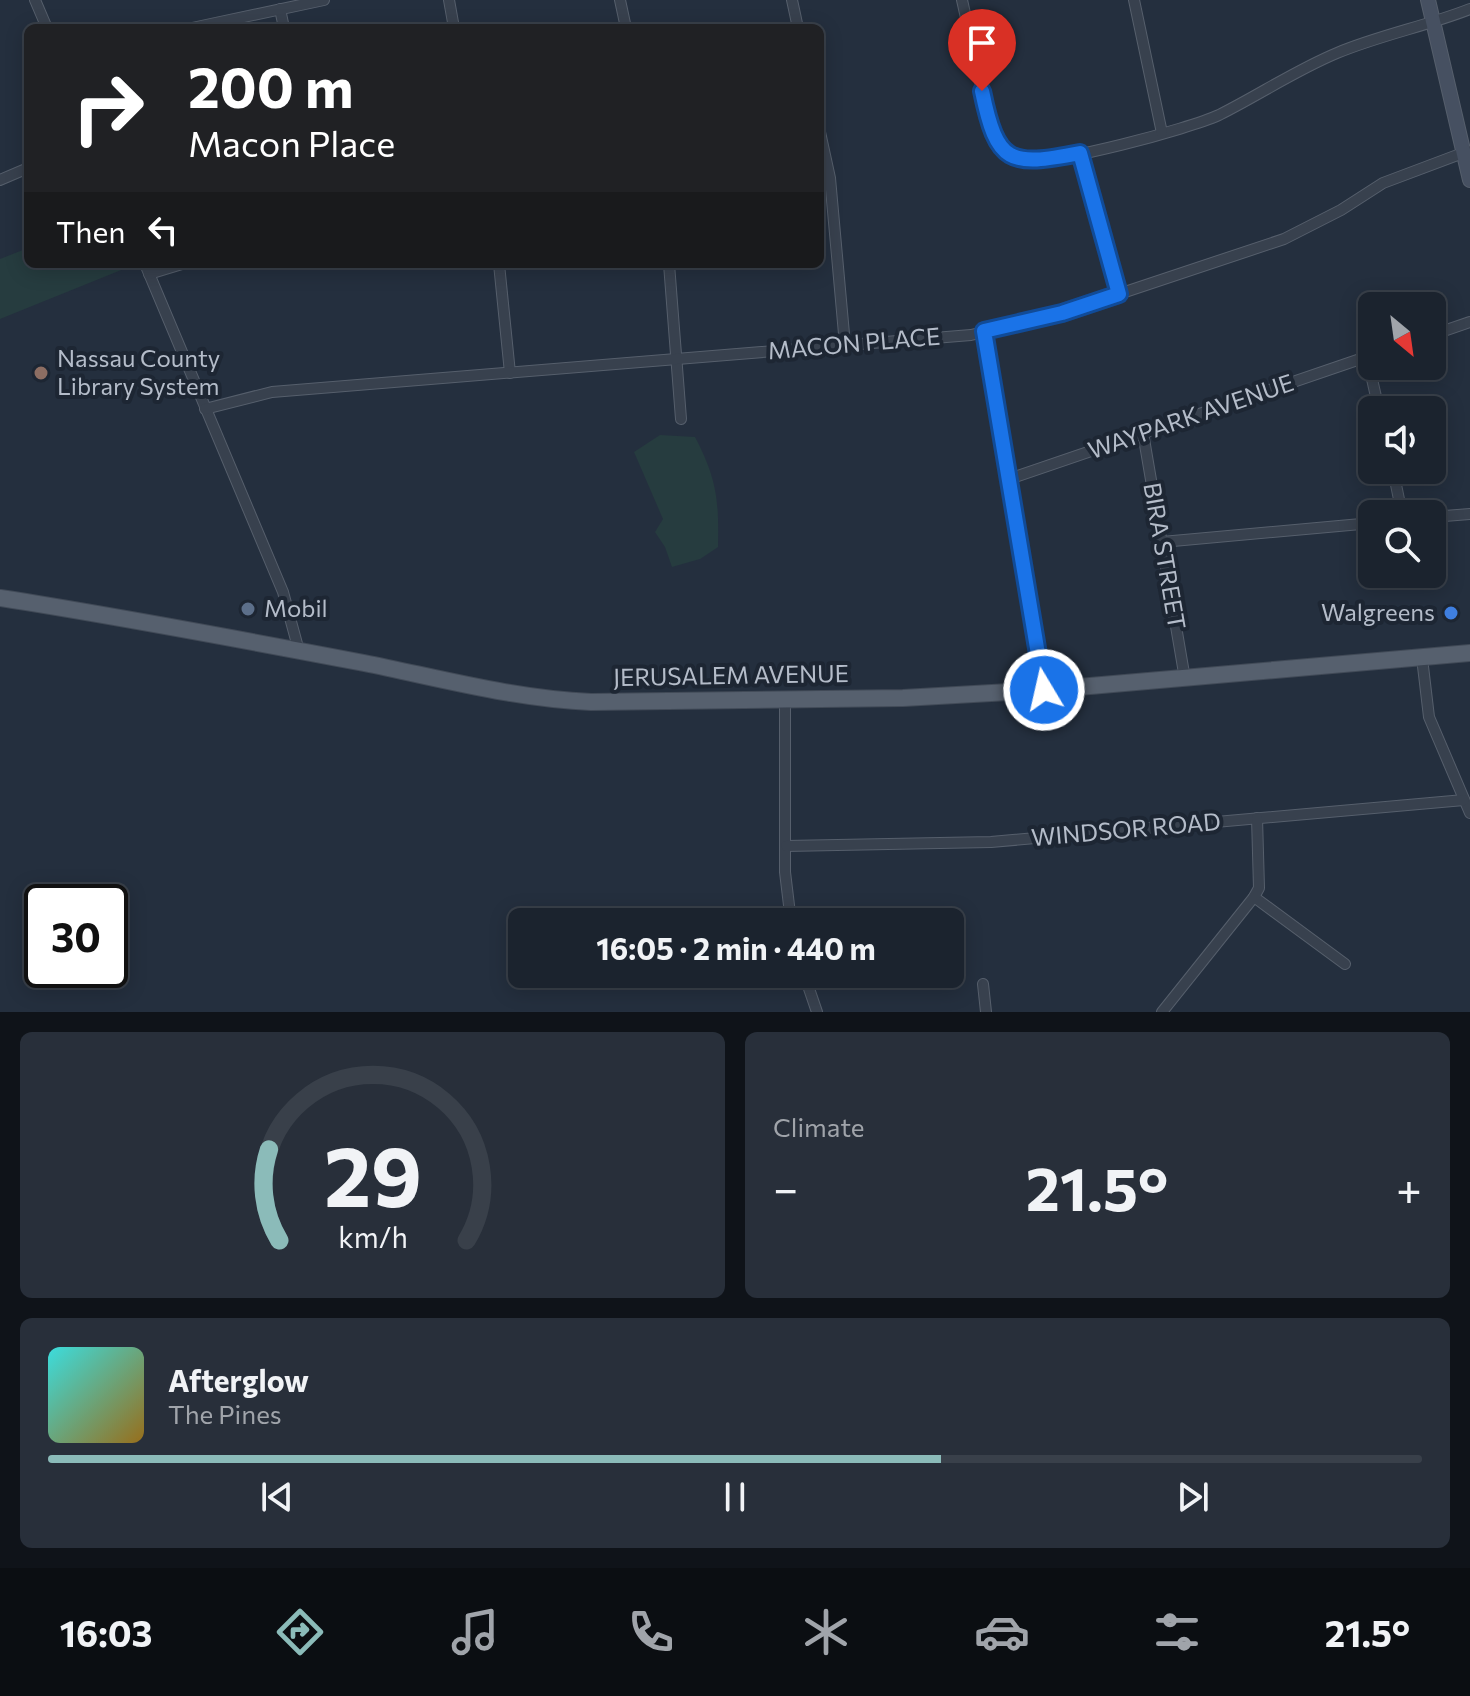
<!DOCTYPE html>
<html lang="en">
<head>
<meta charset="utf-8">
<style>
  body { margin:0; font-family:Commissioner,sans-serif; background:#282f3a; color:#f1f3f6; height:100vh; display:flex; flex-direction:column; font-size:30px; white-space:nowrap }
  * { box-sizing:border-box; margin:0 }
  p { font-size:26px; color:#a0a4aa }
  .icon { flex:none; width:44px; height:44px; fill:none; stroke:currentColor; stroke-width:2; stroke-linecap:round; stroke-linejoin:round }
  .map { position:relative; height:1012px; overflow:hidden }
  .side { display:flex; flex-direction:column; gap:20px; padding:20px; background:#0f1319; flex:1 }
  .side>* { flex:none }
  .top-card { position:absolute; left:24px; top:24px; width:800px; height:244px; border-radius:12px; box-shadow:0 4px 20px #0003,0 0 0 2px #39404a; background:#202124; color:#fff; overflow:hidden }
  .needle { width:52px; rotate:151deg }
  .buttons { position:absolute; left:1358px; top:292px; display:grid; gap:16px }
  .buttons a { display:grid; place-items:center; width:88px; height:88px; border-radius:12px; background:#1b232e; box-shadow:0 4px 20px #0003,0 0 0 2px #39404a; font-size:40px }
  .speed { position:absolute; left:24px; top:884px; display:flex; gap:16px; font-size:40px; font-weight:700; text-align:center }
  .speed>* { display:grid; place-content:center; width:104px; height:104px; border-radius:50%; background:#1b232e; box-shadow:0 4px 20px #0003,0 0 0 2px #39404a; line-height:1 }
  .speed .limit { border:4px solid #111; border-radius:12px; background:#fff; color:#111 }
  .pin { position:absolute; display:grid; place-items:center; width:68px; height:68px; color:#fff; margin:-82px -34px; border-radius:50% 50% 50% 0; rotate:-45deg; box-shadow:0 0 8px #0007 }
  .pin .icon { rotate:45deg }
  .me { position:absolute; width:88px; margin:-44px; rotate:351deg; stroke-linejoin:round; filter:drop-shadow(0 0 6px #0008) }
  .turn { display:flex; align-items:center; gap:28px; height:168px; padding:0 32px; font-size:36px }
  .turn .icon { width:104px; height:104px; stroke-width:2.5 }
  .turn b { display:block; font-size:56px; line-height:68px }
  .then { display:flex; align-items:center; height:76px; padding:0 32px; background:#0003; gap:16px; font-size:30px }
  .big { font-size:60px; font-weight:700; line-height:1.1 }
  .side .card { flex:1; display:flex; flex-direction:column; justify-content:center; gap:12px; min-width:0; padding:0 28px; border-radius:12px; background:#282f3a }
  .side .dial { align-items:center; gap:0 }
  .dial svg { height:208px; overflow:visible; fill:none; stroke:#39404a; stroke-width:7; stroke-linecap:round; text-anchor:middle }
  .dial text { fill:#f1f3f6; stroke:none }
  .song { display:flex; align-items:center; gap:24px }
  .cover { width:96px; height:96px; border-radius:12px; background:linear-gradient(135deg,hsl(180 70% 55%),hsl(40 70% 35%)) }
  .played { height:8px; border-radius:4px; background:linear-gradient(90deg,#8bbbb9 65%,#39404a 65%) }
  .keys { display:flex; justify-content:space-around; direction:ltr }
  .heat { display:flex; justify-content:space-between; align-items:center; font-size:44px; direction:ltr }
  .side .tiles { flex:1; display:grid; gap:20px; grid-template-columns:1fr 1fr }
  .card:last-child { grid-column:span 2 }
  .trip { position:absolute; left:508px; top:908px; width:456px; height:80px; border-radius:12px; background:#1b232e; box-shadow:0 4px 20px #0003,0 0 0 2px #39404a; font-weight:700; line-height:80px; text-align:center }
  .menu { display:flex; height:128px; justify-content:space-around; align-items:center; background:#0b0e12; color:#a0a4aa }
  .menu .icon { width:56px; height:56px }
  .menu .on { color:#8bbbb9 }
  .menu b { font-size:36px; color:#f1f3f6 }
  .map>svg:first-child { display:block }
  .green { fill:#263c3f }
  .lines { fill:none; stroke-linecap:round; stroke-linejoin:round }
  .minor-casing { stroke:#565f6c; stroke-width:12 }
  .secondary-casing { stroke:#565f6c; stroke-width:16 }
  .primary-casing { stroke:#414a57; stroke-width:18 }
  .minor { stroke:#38414e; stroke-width:10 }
  .secondary { stroke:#465061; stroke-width:14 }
  .primary { stroke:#56606e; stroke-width:16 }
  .route-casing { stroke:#114b97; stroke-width:20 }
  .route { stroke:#1a73e8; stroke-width:14 }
  .education-dot { fill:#8d6e63; stroke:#1d2633; stroke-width:3 }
  .service-dot { fill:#5c6f8a; stroke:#1d2633; stroke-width:3 }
  .shop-dot { fill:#3f7fe0; stroke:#1d2633; stroke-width:3 }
  .labels { text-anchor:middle; stroke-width:8; stroke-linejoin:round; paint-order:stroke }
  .street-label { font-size:24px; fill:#b4bcc9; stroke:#1d2633 }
  .poi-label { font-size:24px; fill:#b4bcc9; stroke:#1d2633; text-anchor:start }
</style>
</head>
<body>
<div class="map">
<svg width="1470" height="1012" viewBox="0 0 1470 1012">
  <rect width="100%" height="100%" fill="#242f3e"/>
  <g class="green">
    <path d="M 28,248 L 28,264 L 136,264 L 0,319 L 0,259 Z"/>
    <path d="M 660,435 L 695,437 C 717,479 719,500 718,547 L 700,559 L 672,567 L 665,547 L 655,532 L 663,519 L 634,452 Z"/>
  </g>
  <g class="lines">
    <g class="minor-casing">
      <g id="minor">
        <path d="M 35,0 L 47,28"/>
        <path d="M 449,0 L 454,28"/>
        <path d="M 620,0 L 626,28"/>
        <path d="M 792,0 L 798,28"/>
        <path d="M 962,0 L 992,135 C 999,148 1009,158 1024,160 C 1056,165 1188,129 1219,115 C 1259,95 1296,70 1337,53 C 1380,35 1427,26 1470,9"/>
        <path d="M 1134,0 L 1162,133"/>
        <path d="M 280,9 L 284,28"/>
        <path d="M 192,28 L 324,0"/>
        <path d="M 820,132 L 830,178 L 845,345"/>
        <path d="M 1080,153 L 1119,294"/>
        <path d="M 0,180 L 28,168"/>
        <path d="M 145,264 L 283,592 L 299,651"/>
        <path d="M 499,264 L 510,373"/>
        <path d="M 669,264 L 681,419"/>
        <path d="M 149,274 L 182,264"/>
        <path d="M 984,331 L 1044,690"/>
        <path d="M 1432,335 L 1470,322"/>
        <path d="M 1367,357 L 1379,410"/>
        <path d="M 205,409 L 272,392 L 971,335 L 1062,313 L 1284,239 L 1341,210 L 1383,183 L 1468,151"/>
        <path d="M 1143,433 L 1185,679"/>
        <path d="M 1393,470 L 1402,514"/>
        <path d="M 1009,479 L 1372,355"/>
        <path d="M 1432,517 L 1470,514"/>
        <path d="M 1162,542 L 1372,523"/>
        <path d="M 1422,658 L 1429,717 L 1470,813"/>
        <path d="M 785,699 L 785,872 L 791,922"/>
        <path d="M 786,846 L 991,842 L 1464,800"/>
        <path d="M 1254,897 L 1345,964"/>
        <path d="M 804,974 L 817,1012"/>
        <path d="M 983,984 L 986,1012"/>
        <path d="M 1162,1012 L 1254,897 L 1259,888 L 1257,818"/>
      </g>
    </g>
    <g class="secondary-casing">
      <path id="secondary" d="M 1428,0 L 1470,180"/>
    </g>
    <g class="primary-casing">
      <path id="primary" d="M 0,598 C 122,617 243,640 364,663 C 439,678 515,699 591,702 L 903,698 L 1044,690 L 1470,653"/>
    </g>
    <use href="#minor" class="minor"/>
    <use href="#secondary" class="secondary"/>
    <use href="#primary" class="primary"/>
  </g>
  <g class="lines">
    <g class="route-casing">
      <path id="route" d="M 982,91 C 997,164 1009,167 1080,153 L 1119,294 L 1062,313 L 984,331 L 1044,690"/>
    </g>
    <use href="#route" class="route"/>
  </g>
  <circle class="education-dot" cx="41" cy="373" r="8"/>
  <circle class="service-dot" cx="248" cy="609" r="8"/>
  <circle class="shop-dot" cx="1451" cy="613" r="8"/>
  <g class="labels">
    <g class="street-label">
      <text transform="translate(854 344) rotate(-5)" y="8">MACON PLACE</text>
      <text transform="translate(1191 417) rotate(-19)" y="8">WAYPARK AVENUE</text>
      <text transform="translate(1164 556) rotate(80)" y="8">BIRA STREET</text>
      <text transform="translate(731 676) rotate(-1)" y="8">JERUSALEM AVENUE</text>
      <text transform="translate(1126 830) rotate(-5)" y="8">WINDSOR ROAD</text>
    </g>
    <g class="poi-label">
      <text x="57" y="367">Nassau County<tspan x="57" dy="28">Library System</tspan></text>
      <text x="264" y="617">Mobil</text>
      <text x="1435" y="621" text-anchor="end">Walgreens</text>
    </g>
  </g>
</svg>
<div class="buttons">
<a><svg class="needle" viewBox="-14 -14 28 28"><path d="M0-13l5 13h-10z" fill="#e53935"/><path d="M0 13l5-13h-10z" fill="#a0a4aa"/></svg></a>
<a><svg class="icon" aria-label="sound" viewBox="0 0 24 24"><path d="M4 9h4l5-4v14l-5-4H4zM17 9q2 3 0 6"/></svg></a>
<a><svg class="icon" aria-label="search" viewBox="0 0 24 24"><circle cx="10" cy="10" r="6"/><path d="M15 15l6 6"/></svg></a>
</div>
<div class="speed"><div class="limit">30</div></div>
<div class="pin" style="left:982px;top:91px;background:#d93025"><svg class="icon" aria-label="arrive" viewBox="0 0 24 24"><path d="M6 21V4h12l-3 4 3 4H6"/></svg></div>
<svg class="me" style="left:1044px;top:690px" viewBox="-20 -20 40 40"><circle r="17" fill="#1a73e8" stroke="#fff" stroke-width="3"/><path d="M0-11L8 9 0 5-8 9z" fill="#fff"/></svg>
<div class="trip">16:05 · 2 min · 440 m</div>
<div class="top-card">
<div class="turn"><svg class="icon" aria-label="right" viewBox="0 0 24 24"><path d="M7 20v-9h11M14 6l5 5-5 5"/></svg><div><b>200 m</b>Macon Place</div></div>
<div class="then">Then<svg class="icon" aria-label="left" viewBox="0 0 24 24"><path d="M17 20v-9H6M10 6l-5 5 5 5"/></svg></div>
</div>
</div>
<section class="side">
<div class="tiles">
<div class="card dial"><svg viewBox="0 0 100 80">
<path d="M14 69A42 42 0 1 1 86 69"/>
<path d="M14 69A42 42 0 0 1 10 34" stroke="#8bbbb9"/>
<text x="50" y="56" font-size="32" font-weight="700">29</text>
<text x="50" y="72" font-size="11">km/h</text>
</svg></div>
<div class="card"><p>Climate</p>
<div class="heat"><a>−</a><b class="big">21.5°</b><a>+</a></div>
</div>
<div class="card">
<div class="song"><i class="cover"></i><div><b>Afterglow</b><p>The Pines</p></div></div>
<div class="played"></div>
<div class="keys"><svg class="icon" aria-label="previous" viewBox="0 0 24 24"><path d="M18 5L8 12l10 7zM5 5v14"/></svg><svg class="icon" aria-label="pause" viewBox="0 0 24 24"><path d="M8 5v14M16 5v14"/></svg><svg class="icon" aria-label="next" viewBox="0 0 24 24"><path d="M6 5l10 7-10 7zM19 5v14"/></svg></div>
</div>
</div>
</section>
<nav class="menu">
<b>16:03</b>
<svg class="icon on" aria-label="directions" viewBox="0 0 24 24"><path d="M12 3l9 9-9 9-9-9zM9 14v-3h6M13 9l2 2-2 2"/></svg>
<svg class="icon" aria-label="music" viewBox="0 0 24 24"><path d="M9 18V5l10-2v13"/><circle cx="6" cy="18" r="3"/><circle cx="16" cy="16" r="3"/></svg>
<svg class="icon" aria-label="phone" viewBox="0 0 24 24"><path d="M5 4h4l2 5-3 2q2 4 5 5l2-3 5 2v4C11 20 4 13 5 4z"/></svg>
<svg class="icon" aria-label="climate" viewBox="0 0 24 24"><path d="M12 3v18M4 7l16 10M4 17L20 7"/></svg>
<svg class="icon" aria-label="car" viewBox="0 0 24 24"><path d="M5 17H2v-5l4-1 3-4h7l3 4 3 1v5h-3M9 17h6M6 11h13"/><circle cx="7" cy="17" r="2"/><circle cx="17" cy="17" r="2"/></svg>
<svg class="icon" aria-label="filters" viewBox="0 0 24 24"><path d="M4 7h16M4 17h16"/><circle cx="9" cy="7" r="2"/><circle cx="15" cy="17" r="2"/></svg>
<b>21.5°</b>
</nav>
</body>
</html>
